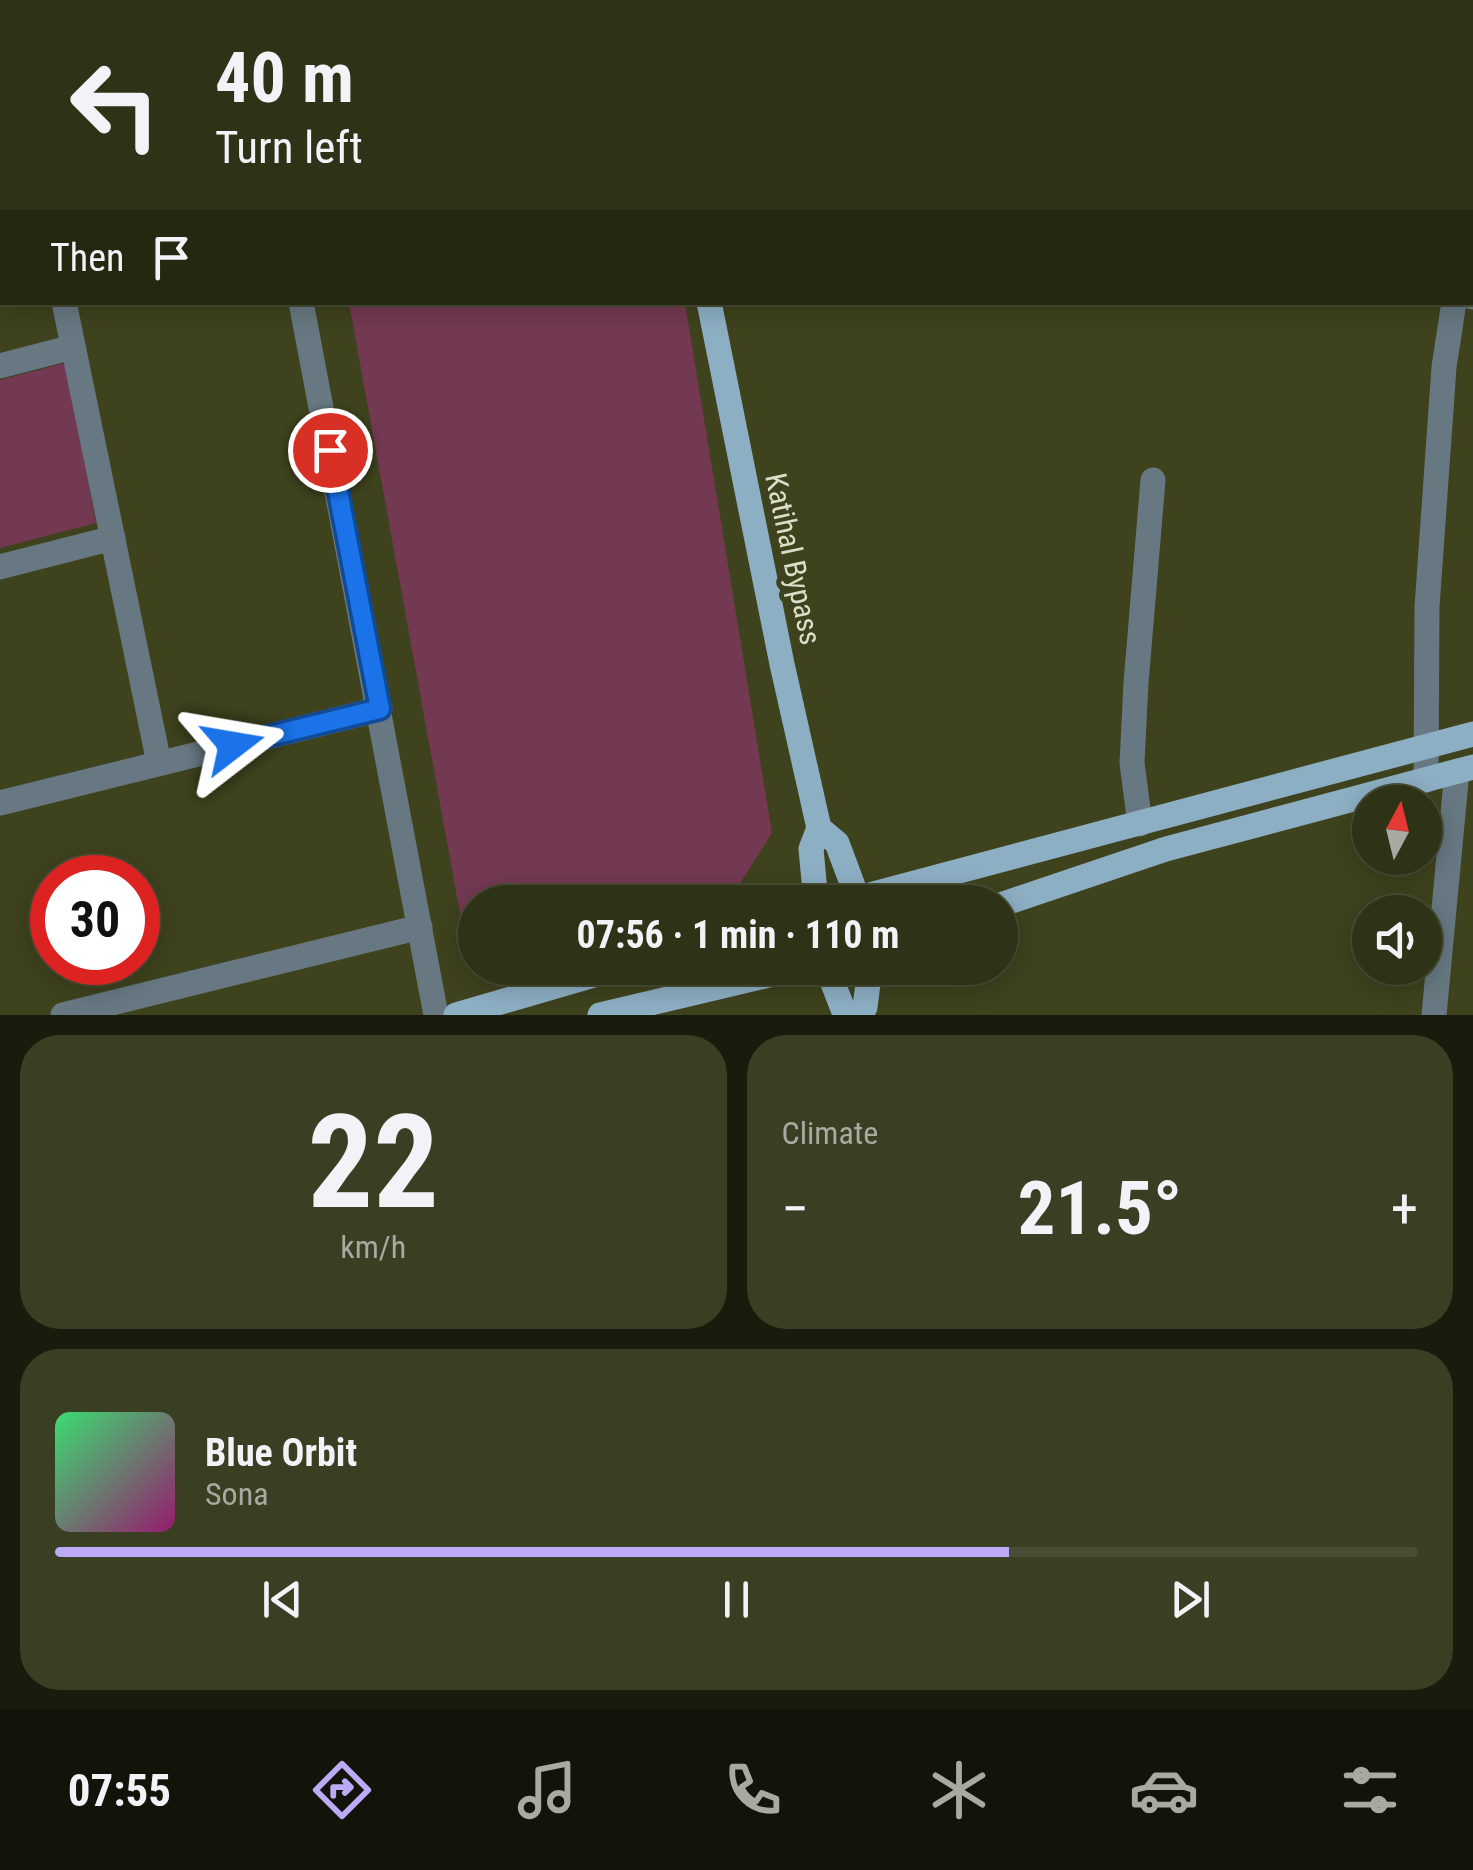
<!DOCTYPE html>
<html lang="en">
<head>
<meta charset="utf-8">
<style>
  body { margin:0; font-family:"Roboto Condensed",sans-serif; background:#3a3e23; color:#f1f3f6; height:100vh; display:flex; flex-direction:column; font-size:38px; white-space:nowrap }
  * { box-sizing:border-box; margin:0 }
  p { font-size:32px; color:#a7aaa1 }
  .icon { flex:none; width:55px; height:55px; fill:none; stroke:currentColor; stroke-width:2; stroke-linecap:round; stroke-linejoin:round }
  .map { position:relative; height:1015px; overflow:hidden }
  .sheet { display:flex; flex-direction:column; gap:20px; padding:20px; background:#191c0c; flex:1 }
  .sheet>* { flex:none }
  .guide { position:absolute; left:0px; top:0px; width:1475px; height:305px; box-shadow:0 5px 25px #0003,0 0 0 2px #494d35; background:#2e3216; color:#f1f3f6; overflow:hidden }
  .needle { width:65px; rotate:7deg }
  .controls { position:absolute; left:1352px; top:785px; display:grid; gap:20px }
  .controls a { display:grid; place-items:center; width:90px; height:90px; border-radius:50%; background:#2e3216; box-shadow:0 5px 25px #0003,0 0 0 2px #494d35; font-size:50px }
  .speed { position:absolute; left:30px; top:855px; display:flex; gap:20px; font-size:50px; font-weight:700; text-align:center }
  .speed>* { display:grid; place-content:center; width:130px; height:130px; border-radius:50%; background:#2e3216; box-shadow:0 5px 25px #0003,0 0 0 2px #494d35; line-height:1 }
  .speed .limit { border:15px solid #d22; background:#fff; color:#111 }
  .pin { position:absolute; display:grid; place-items:center; width:85px; height:85px; color:#fff; margin:-42px; border:5px solid #fff; border-radius:50%; box-shadow:0 2px 10px #0007 }
  .me { position:absolute; width:110px; margin:-55px; rotate:76deg; stroke-linejoin:round; filter:drop-shadow(0 0 8px #0008) }
  .turn { display:flex; align-items:center; gap:35px; height:210px; padding:0 50px; font-size:45px }
  .turn .icon { width:130px; height:130px; stroke-width:2.5 }
  .turn b { display:block; font-size:70px; line-height:85px }
  .then { display:flex; align-items:center; height:95px; padding:0 50px; background:#0003; gap:20px; font-size:38px }
  .big { font-size:75px; font-weight:700; line-height:1.1 }
  .sheet .tile { flex:1; display:flex; flex-direction:column; justify-content:center; gap:15px; min-width:0; padding:0 35px; border-radius:40px; background:#3a3e23 }
  .sheet .dial { align-items:center; gap:0 }
  .dial b { font-size:130px; line-height:1 }
  .song { display:flex; align-items:center; gap:30px }
  .cover { width:120px; height:120px; border-radius:15px; background:linear-gradient(135deg,hsl(140 70% 55%),hsl(320 70% 35%)) }
  .played { height:10px; border-radius:5px; background:linear-gradient(90deg,#bcaaf6 70%,#494d35 70%) }
  .keys { display:flex; justify-content:space-around; direction:ltr }
  .heat { display:flex; justify-content:space-between; align-items:center; font-size:55px; direction:ltr }
  .sheet .tiles { flex:1; display:grid; gap:20px; grid-template-columns:1fr 1fr }
  .tile:last-child { grid-column:span 2 }
  .trip { position:absolute; left:458px; top:885px; width:560px; height:100px; border-radius:50px; background:#2e3216; box-shadow:0 5px 25px #0003,0 0 0 2px #494d35; font-weight:700; line-height:100px; text-align:center }
  .tab-bar { display:flex; height:160px; justify-content:space-around; align-items:center; background:#121409; color:#a7aaa1 }
  .tab-bar .icon { width:70px; height:70px }
  .tab-bar .on { color:#bcaaf6 }
  .tab-bar b { font-size:45px; color:#f1f3f6 }
  .map>svg:first-child { display:block }
  .green { fill:#733952 }
  .lines { fill:none; stroke-linecap:round; stroke-linejoin:round }
  .minor { stroke:#677882; stroke-width:25 }
  .major { stroke:#8dafc4; stroke-width:25 }
  .route-casing { stroke:#114b97; stroke-width:25 }
  .route { stroke:#1a73e8; stroke-width:18 }
  .labels { text-anchor:middle; stroke-width:10; stroke-linejoin:round; paint-order:stroke }
  .street-label { font-size:30px; fill:#dbdec9; stroke:#3e421d }
</style>
</head>
<body>
<div class="map">
<svg width="1473" height="1015" viewBox="0 0 1473 1015">
  <rect width="100%" height="100%" fill="#3e421d"/>
  <g class="green">
    <path d="M 240,0 L 608,0 L 609,2 L 241,2 Z"/>
    <path d="M 349,303 L 685,303 L 772,833 L 728,902 L 577,902 L 574,893 L 532,902 L 475,902 L 475,916 L 461,919 Z"/>
    <path d="M 65,363 L 96,523 L 0,548 L 0,380 Z"/>
  </g>
  <g class="lines">
    <g class="minor">
      <path d="M 194,0 L 196,2"/>
      <path d="M 1458,0 L 1473,2"/>
      <path d="M 0,177 L 2,177"/>
      <path d="M 1472,190 L 1473,187"/>
      <path d="M 1472,297 L 1473,297"/>
      <path d="M 64,302 L 159,763"/>
      <path d="M 301,302 L 436,1015"/>
      <path d="M 0,366 L 73,347"/>
      <path d="M 0,567 L 113,538"/>
      <path d="M 1426,780 L 1427,607 L 1444,367 L 1454,302"/>
      <path d="M 0,803 L 380,709"/>
      <path d="M 1140,824 L 1132,763 L 1136,683 L 1153,480"/>
      <path d="M 63,1015 L 420,927"/>
      <path d="M 1434,1015 L 1457,771"/>
    </g>
    <g class="major">
      <path d="M 639,0 L 639,2"/>
      <path d="M 709,302 L 782,664 L 819,828 L 811,849 L 816,902"/>
      <path d="M 819,828 L 837,843 L 859,902"/>
      <path d="M 843,902 L 1473,734"/>
      <path d="M 1000,905 L 1166,849 L 1473,767"/>
      <path d="M 827,968 L 843,1009 L 850,1015"/>
      <path d="M 456,1015 L 618,968"/>
      <path d="M 600,1015 L 799,968"/>
      <path d="M 861,1015 L 865,1007 L 870,968"/>
    </g>
  </g>
  <g class="lines">
    <g class="route-casing">
      <path id="route" d="M 233,745 L 380,709 L 330,450"/>
    </g>
    <use href="#route" class="route"/>
  </g>
  <g class="labels">
    <g class="street-label">
      <text transform="translate(793 559) rotate(78)" y="10">Katihal Bypass</text>
    </g>
  </g>
</svg>
<div class="controls">
<a><svg class="needle" viewBox="-14 -14 28 28"><path d="M0-13l5 13h-10z" fill="#e53935"/><path d="M0 13l5-13h-10z" fill="#a7aaa1"/></svg></a>
<a><svg class="icon" aria-label="sound" viewBox="0 0 24 24"><path d="M4 9h4l5-4v14l-5-4H4zM17 9q2 3 0 6"/></svg></a>
</div>
<div class="speed"><div class="limit">30</div></div>
<div class="pin" style="left:330px;top:450px;background:#d93025"><svg class="icon" aria-label="arrive" viewBox="0 0 24 24"><path d="M6 21V4h12l-3 4 3 4H6"/></svg></div>
<svg class="me" style="left:233px;top:745px" viewBox="-20 -20 40 40"><path d="M0-17L14 15 0 8-14 15z" fill="#1a73e8" stroke="#fff" stroke-width="4"/></svg>
<div class="trip">07:56 · 1 min · 110 m</div>
<div class="guide">
<div class="turn"><svg class="icon" aria-label="left" viewBox="0 0 24 24"><path d="M17 20v-9H6M10 6l-5 5 5 5"/></svg><div><b>40 m</b>Turn left</div></div>
<div class="then">Then<svg class="icon" aria-label="arrive" viewBox="0 0 24 24"><path d="M6 21V4h12l-3 4 3 4H6"/></svg></div>
</div>
</div>
<section class="sheet">
<div class="tiles">
<div class="tile dial"><b>22</b><p>km/h</p></div>
<div class="tile"><p>Climate</p>
<div class="heat"><a>−</a><b class="big">21.5°</b><a>+</a></div>
</div>
<div class="tile">
<div class="song"><i class="cover"></i><div><b>Blue Orbit</b><p>Sona</p></div></div>
<div class="played"></div>
<div class="keys"><svg class="icon" aria-label="previous" viewBox="0 0 24 24"><path d="M18 5L8 12l10 7zM5 5v14"/></svg><svg class="icon" aria-label="pause" viewBox="0 0 24 24"><path d="M8 5v14M16 5v14"/></svg><svg class="icon" aria-label="next" viewBox="0 0 24 24"><path d="M6 5l10 7-10 7zM19 5v14"/></svg></div>
</div>
</div>
</section>
<nav class="tab-bar">
<b>07:55</b>
<svg class="icon on" aria-label="directions" viewBox="0 0 24 24"><path d="M12 3l9 9-9 9-9-9zM9 14v-3h6M13 9l2 2-2 2"/></svg>
<svg class="icon" aria-label="music" viewBox="0 0 24 24"><path d="M9 18V5l10-2v13"/><circle cx="6" cy="18" r="3"/><circle cx="16" cy="16" r="3"/></svg>
<svg class="icon" aria-label="phone" viewBox="0 0 24 24"><path d="M5 4h4l2 5-3 2q2 4 5 5l2-3 5 2v4C11 20 4 13 5 4z"/></svg>
<svg class="icon" aria-label="climate" viewBox="0 0 24 24"><path d="M12 3v18M4 7l16 10M4 17L20 7"/></svg>
<svg class="icon" aria-label="car" viewBox="0 0 24 24"><path d="M5 17H2v-5l4-1 3-4h7l3 4 3 1v5h-3M9 17h6M6 11h13"/><circle cx="7" cy="17" r="2"/><circle cx="17" cy="17" r="2"/></svg>
<svg class="icon" aria-label="filters" viewBox="0 0 24 24"><path d="M4 7h16M4 17h16"/><circle cx="9" cy="7" r="2"/><circle cx="15" cy="17" r="2"/></svg>
</nav>
</body>
</html>
